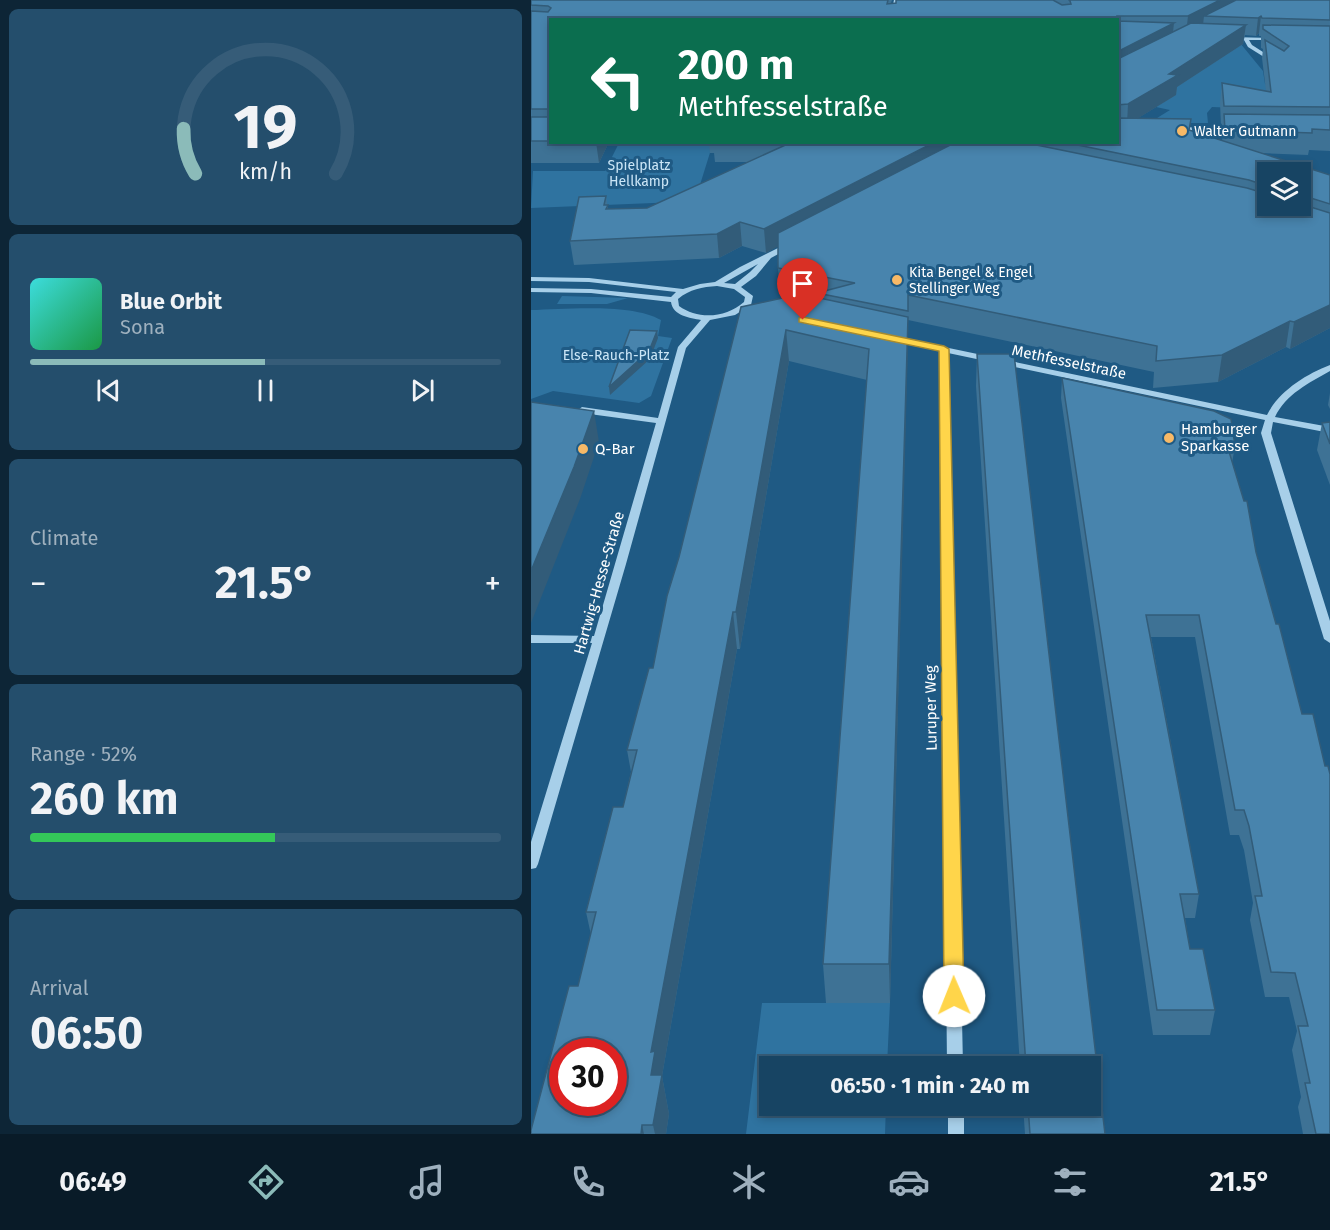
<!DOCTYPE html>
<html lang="en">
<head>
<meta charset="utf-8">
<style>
  body { margin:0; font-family:"Fira Sans",sans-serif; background:#244e6c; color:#f1f3f6; height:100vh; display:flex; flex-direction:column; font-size:22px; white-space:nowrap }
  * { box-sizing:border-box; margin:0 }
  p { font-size:20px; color:#9eb0be }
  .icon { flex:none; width:33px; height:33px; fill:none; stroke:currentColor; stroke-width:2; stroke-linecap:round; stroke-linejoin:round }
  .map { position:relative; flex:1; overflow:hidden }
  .panel { display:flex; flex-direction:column; gap:9px; padding:9px; background:#0d2536; width:531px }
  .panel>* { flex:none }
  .guide { position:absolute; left:18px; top:18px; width:570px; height:126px; border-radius:0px; box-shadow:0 3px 9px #0003,0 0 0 2px #365c78; background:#0b6e4f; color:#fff; overflow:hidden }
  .controls { position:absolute; left:726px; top:162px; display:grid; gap:12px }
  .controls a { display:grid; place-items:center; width:54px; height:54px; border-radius:0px; background:#174463; box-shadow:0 3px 9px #0003,0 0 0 2px #365c78; font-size:30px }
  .speed { position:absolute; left:18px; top:1038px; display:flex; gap:12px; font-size:30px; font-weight:700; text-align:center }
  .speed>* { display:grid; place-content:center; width:78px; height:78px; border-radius:50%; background:#174463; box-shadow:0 3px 9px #0003,0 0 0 2px #365c78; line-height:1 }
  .speed .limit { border:9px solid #d22; background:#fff; color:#111 }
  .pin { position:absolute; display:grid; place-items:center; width:51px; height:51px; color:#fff; margin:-62px -26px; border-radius:50% 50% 50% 0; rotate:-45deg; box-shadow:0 0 6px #0007 }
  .pin .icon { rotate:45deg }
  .me { position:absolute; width:66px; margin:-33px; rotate:359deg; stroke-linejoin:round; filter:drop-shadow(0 0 4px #0008) }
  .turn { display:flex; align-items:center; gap:21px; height:126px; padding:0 30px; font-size:27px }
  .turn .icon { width:78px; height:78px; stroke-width:2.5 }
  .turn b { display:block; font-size:42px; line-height:51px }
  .big { font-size:45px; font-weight:700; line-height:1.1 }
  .panel .tile { flex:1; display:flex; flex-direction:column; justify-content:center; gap:9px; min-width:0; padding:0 21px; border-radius:9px; background:#244e6c }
  .panel .dial { align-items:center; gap:0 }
  .dial svg { height:156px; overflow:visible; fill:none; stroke:#365c78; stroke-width:7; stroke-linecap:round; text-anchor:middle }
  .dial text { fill:#f1f3f6; stroke:none }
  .song { display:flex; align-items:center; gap:18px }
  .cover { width:72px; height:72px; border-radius:9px; background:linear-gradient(135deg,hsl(180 70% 55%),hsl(140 70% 35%)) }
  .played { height:6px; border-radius:3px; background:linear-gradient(90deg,#8bbbb9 50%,#365c78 50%) }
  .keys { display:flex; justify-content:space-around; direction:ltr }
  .heat { display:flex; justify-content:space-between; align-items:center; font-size:33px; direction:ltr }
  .charge { height:9px; border-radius:4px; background:linear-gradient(90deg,#34c759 52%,#365c78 0) }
  .trip { position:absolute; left:228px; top:1056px; width:342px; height:60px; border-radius:0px; background:#174463; box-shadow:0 3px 9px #0003,0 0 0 2px #365c78; font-weight:700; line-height:60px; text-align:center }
  .tabs { display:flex; height:96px; justify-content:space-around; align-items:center; background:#091b28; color:#9eb0be }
  .tabs .icon { width:42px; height:42px }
  .tabs .current { color:#8bbbb9 }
  .tabs b { font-size:27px; color:#f1f3f6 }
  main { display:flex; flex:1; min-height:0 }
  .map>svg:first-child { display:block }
  .green { fill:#2f73a0 }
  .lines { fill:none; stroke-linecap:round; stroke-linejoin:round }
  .minor { fill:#a7cfe9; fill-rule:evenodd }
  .wall { fill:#3e7295; fill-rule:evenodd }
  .shaded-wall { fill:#325c79 }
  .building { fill:#4884ad; stroke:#325c79; stroke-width:1.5; fill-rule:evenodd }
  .route { fill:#ffd54a; stroke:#a68a30; stroke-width:1.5 }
  .poi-dot { fill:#f7b967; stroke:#1f5a84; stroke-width:2 }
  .labels { text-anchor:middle; stroke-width:6; stroke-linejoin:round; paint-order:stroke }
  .far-poi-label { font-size:14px; fill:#fff; stroke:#1f5a84; text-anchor:start }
  .far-park-label { font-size:14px; fill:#cbe6f7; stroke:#1f5a84 }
  .street-label { font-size:15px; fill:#fff; stroke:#1f5a84 }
  .poi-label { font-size:15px; fill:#fff; stroke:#1f5a84; text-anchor:start }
</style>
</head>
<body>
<main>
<section class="panel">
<div class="tile dial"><svg viewBox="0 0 100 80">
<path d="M14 69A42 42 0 1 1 86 69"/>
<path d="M14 69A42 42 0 0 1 8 46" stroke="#8bbbb9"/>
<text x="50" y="56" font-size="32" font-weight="700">19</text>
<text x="50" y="72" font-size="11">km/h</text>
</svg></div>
<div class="tile">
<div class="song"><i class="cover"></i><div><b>Blue Orbit</b><p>Sona</p></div></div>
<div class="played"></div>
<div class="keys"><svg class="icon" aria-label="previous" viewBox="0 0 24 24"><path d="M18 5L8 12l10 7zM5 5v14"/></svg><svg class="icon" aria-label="pause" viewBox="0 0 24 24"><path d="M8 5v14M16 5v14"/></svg><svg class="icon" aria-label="next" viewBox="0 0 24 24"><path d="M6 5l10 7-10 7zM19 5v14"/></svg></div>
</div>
<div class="tile"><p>Climate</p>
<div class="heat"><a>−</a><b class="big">21.5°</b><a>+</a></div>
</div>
<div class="tile"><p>Range · 52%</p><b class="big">260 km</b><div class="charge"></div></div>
<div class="tile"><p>Arrival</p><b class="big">06:50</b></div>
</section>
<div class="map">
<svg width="799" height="1134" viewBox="0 0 799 1134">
  <rect width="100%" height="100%" fill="#1f5a84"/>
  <g class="green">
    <path d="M 709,43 L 732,71 L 734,84 L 799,112 L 681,107 L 676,113 L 677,123 L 618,123 L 639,110 L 625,107 L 637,93 Z"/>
    <path d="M 88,143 L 182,143 L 168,188 L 147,202 L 0,208 L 2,171 L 74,171 Z"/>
    <path d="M 31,296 L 97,298 L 76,304 L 26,304 Z"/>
    <path d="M 0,310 C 35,309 101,303 130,320 L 127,336 L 141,338 L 120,396 L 108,403 L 22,391 L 0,399 Z"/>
    <path d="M 231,1003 L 359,1003 L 356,1066 L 238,1066 L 238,1106 L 355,1106 L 354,1134 L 215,1134 Z"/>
  </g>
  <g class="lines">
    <g class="minor">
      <path d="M 363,0 L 367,0 L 363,20 L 358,20 Z"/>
      <path d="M 700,37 L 744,38 L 742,40 L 718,40 L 721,45 L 746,61 L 741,62 L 717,47 L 713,40 L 698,39 Z"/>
      <path d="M 646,127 L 706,128 L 709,130 L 706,132 L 644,130 L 644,128 Z"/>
      <path d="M 255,244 L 262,246 L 240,258 L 225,276 L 210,287 L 222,296 L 220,305 L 204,315 L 179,320 L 155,348 L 95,564 L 7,864 L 5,868 L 0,869 L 0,842 L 61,643 L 0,643 L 0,635 L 63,636 L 125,423 L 51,413 L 47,410 L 51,407 L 127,418 L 147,347 L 170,320 C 159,318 142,316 140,302 L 60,293 L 0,292 L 0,288 L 60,289 L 140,297 L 145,292 L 58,282 L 0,281 L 0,277 L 58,278 L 152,289 L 169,284 L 184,282 L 209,267 ZM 227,264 L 219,272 L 204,284 L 193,283 ZM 186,286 L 203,289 L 214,297 L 213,302 C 195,318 167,320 148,306 L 147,299 C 159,289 171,287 186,286 Z"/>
      <path d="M 361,337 L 413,347 L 736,415 C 747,392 775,374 799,365 L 799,371 C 778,383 755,394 744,417 L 799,427 L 799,433 L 742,422 L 740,433 L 799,621 L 799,643 L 793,639 L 730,433 L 734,420 L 417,353 L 432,1066 L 416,1066 L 409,351 L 361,341 Z"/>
      <rect x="417" y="1106" width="16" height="28"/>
    </g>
  </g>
  <g class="wall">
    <path d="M 0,0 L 361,0 L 360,3 L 365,3 L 365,0 L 799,0 L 799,151 L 778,150 L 777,155 L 729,153 L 799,175 L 799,328 L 759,349 L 755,347 L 687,382 L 622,388 L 623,372 L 377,320 L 359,1003 L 295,1003 L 292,964 L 336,380 L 258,361 L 209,649 L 206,649 L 131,1076 L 138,1114 L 135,1134 L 0,1134 L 47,986 L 60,935 L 55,912 L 92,807 L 100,772 L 96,750 L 122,668 L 262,296 L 249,293 L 247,268 L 247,246 L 235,253 L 211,246 L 188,258 L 43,265 L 39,241 L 75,196 L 77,209 L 116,208 L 218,162 L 184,162 L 183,153 L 179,153 L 178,142 L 586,142 L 586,20 L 20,20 L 20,142 L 78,142 L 68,163 L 0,163 ZM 728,33 L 728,36 L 730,36 L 730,48 L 732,49 L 731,58 L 735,91 L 691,83 L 689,103 L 690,126 L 692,126 L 691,141 L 659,131 L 607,118 L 645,95 L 646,87 L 712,44 L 714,35 L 725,36 ZM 736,172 L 770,172 L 770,206 L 736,206 Z"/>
    <path d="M 446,354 L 574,1134 L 494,1134 L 492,1106 L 560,1106 L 560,1066 L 489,1066 L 445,386 Z"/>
    <path d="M 531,378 L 704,446 L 701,463 L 799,1134 L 772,1134 L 767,1107 L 770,1097 L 761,1050 L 766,1031 L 758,997 L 734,997 L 719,920 L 722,903 L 713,850 L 708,835 L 699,835 L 664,637 L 620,637 L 668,894 L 664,918 L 654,918 L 659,949 L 684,1010 L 679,1035 L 622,1035 L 530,398 Z"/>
    <path d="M 799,393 L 799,409 L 797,405 Z"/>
    <path d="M 799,422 L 799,485 L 786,450 L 791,423 Z"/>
  </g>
  <g class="shaded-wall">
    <path d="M 689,0 L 720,0 L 673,16 L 672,25 L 655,34 L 657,16 Z"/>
    <path d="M 730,16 L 728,33 L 725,36 L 727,18 Z"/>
    <path d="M 643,23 L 641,41 L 586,70 L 586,52 Z"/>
    <path d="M 715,25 L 712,44 L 646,87 L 645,95 L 596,125 L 597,104 L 638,74 Z"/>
    <path d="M 65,142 L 78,142 L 68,163 Z"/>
    <path d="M 404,142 L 445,142 L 235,253 L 233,229 Z"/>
    <path d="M 209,222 L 211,246 L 188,258 L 186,234 Z"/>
    <path d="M 799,305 L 799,328 L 759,349 L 763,322 Z"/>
    <path d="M 377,317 L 377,347 L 359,1003 L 358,964 Z"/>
    <path d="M 759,321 L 755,347 L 687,382 L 691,355 Z"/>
    <path d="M 255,330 L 258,361 L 209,649 L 205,612 Z"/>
    <path d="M 126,331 L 127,338 L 119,359 L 79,395 L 78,387 Z"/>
    <path d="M 63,411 L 68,442 L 49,499 L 0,623 L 0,571 Z"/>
    <path d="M 202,612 L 206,649 L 131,1076 L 138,1114 L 135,1134 L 124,1134 L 122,1125 L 120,1075 L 120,1052 Z"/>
    <path d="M 111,1125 L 113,1134 L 110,1134 Z"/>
  </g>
  <g class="building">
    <path d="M 0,0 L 357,0 L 356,4 L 365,3 L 365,0 L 522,0 L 531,5 L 540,4 L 539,1 L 538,0 L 689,0 L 657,16 L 586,16 L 587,21 L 643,23 L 586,52 L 586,20 L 20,20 L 20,141 L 0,141 L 0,117 L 17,117 L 19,111 L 17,109 L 0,109 L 0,11 L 17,12 L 20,8 L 17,6 L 0,5 Z"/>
    <path d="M 705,0 L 799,0 L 799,20 L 731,18 L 730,16 L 727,18 L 673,16 Z"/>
    <path d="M 660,23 L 715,25 L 638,74 L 647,75 L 597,104 L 586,105 L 586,53 L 587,59 Z"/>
    <path d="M 732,25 L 799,26 L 799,107 L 693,106 L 691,83 L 740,92 L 734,40 L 753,51 L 758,46 L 732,29 Z"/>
    <path d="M 693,114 L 799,115 L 799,130 L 781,129 L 781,133 L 694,130 Z"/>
    <path d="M 586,118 L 660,119 L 658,130 L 799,175 L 799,204 L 770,195 L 770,172 L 736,172 L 736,186 L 718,180 L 532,142 L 586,142 Z"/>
    <path d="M 261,142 L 404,142 L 233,229 L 209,222 L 186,234 L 39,241 L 48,197 L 75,196 L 73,205 L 77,205 L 75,209 L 116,208 Z"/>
    <path d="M 425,142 L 491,142 L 716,188 L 736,194 L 736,206 L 770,206 L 770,204 L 799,213 L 799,305 L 763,322 L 759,321 L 691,355 L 625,361 L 626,346 L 377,295 L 377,311 L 286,293 L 324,283 L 247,268 L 247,233 Z"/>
    <path d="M 270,294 L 377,317 L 358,964 L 292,964 L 338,349 L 255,330 L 205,612 L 202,612 L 120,1052 L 124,1051 L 120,1075 L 131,1075 L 122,1125 L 111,1125 L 110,1134 L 0,1134 L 0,1130 L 38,986 L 47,986 L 65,912 L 55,912 L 82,807 L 92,807 L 106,750 L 96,750 L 118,668 L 122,668 L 136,596 L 148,557 L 210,307 ZM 32,1052 L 82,1052 L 82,1102 L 32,1102 Z"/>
    <path d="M 99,330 L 126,331 L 118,351 L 78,387 Z"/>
    <path d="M 446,354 L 483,354 L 574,1134 L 499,1134 L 497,1106 L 560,1106 L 560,1066 L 495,1066 Z"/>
    <path d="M 531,378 L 683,411 L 700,419 L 704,446 L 696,445 L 713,501 L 716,501 L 725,552 L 745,624 L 748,624 L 771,714 L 782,714 L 794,766 L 797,766 L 799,774 L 799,1134 L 785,1134 L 774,1083 L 779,1083 L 767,1026 L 777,1026 L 764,973 L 740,972 L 724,896 L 731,896 L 718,826 L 713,810 L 704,810 L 668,615 L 615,615 L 668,894 L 649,894 L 659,949 L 672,949 L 684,1010 L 626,1010 Z"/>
    <path d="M 0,402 L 63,411 L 43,467 L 0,571 Z"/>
    <path d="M 799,422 L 799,444 L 791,423 Z"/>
  </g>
  <path class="route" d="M 272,317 L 413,346 L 418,349 L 433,996 L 430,1001 L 423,1004 L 416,1001 L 413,996 L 408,351 L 268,322 L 268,318 Z"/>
  <g class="poi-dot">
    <circle cx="651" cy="131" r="6"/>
    <circle cx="366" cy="280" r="6"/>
    <circle cx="638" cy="438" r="6"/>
    <circle cx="52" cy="449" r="6"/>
  </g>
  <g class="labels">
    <g class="far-poi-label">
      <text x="663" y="136">Walter Gutmann</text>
      <text x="378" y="277">Kita Bengel &amp; Engel<tspan x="378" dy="16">Stellinger Weg</tspan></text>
    </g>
    <g class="far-park-label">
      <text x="108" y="170">Spielplatz<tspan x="108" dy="16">Hellkamp</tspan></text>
      <text x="85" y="360">Else-Rauch-Platz</text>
    </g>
    <g class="street-label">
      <text transform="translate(538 362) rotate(12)" y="5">Methfesselstraße</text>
      <text transform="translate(68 583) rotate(-74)" y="5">Hartwig-Hesse-Straße</text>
      <text transform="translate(400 708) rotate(-91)" y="5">Luruper Weg</text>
    </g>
    <g class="poi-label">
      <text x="650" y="434">Hamburger<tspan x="650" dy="17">Sparkasse</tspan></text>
      <text x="64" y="454">Q-Bar</text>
    </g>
  </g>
</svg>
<div class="controls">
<a><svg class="icon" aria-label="layers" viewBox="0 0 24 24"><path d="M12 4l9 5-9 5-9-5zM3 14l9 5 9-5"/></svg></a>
</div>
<div class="speed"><div class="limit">30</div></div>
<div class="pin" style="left:272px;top:320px;background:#d93025"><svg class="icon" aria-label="arrive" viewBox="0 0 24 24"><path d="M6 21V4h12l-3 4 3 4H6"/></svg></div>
<svg class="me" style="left:423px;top:996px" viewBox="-20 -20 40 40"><circle r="19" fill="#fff"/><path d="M0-13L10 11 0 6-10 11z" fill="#ffd54a"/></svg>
<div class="trip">06:50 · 1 min · 240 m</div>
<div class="guide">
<div class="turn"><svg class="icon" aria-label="left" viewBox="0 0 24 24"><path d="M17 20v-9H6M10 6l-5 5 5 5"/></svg><div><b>200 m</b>Methfesselstraße</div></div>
</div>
</div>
</main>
<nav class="tabs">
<b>06:49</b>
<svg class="icon current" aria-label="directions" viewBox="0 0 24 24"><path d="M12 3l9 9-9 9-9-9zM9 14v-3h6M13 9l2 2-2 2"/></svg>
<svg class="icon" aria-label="music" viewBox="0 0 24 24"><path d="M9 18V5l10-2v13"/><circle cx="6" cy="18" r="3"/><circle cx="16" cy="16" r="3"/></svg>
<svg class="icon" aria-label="phone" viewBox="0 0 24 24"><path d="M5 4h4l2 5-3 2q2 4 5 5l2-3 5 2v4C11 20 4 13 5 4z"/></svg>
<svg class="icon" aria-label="climate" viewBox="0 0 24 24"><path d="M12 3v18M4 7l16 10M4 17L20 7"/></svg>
<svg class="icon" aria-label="car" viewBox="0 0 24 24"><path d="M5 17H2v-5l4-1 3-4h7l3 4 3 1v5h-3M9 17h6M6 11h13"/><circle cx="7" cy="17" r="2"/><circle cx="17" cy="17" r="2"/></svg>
<svg class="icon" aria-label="filters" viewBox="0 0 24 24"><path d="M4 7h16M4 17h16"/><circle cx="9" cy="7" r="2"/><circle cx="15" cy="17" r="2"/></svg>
<b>21.5°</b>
</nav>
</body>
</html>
